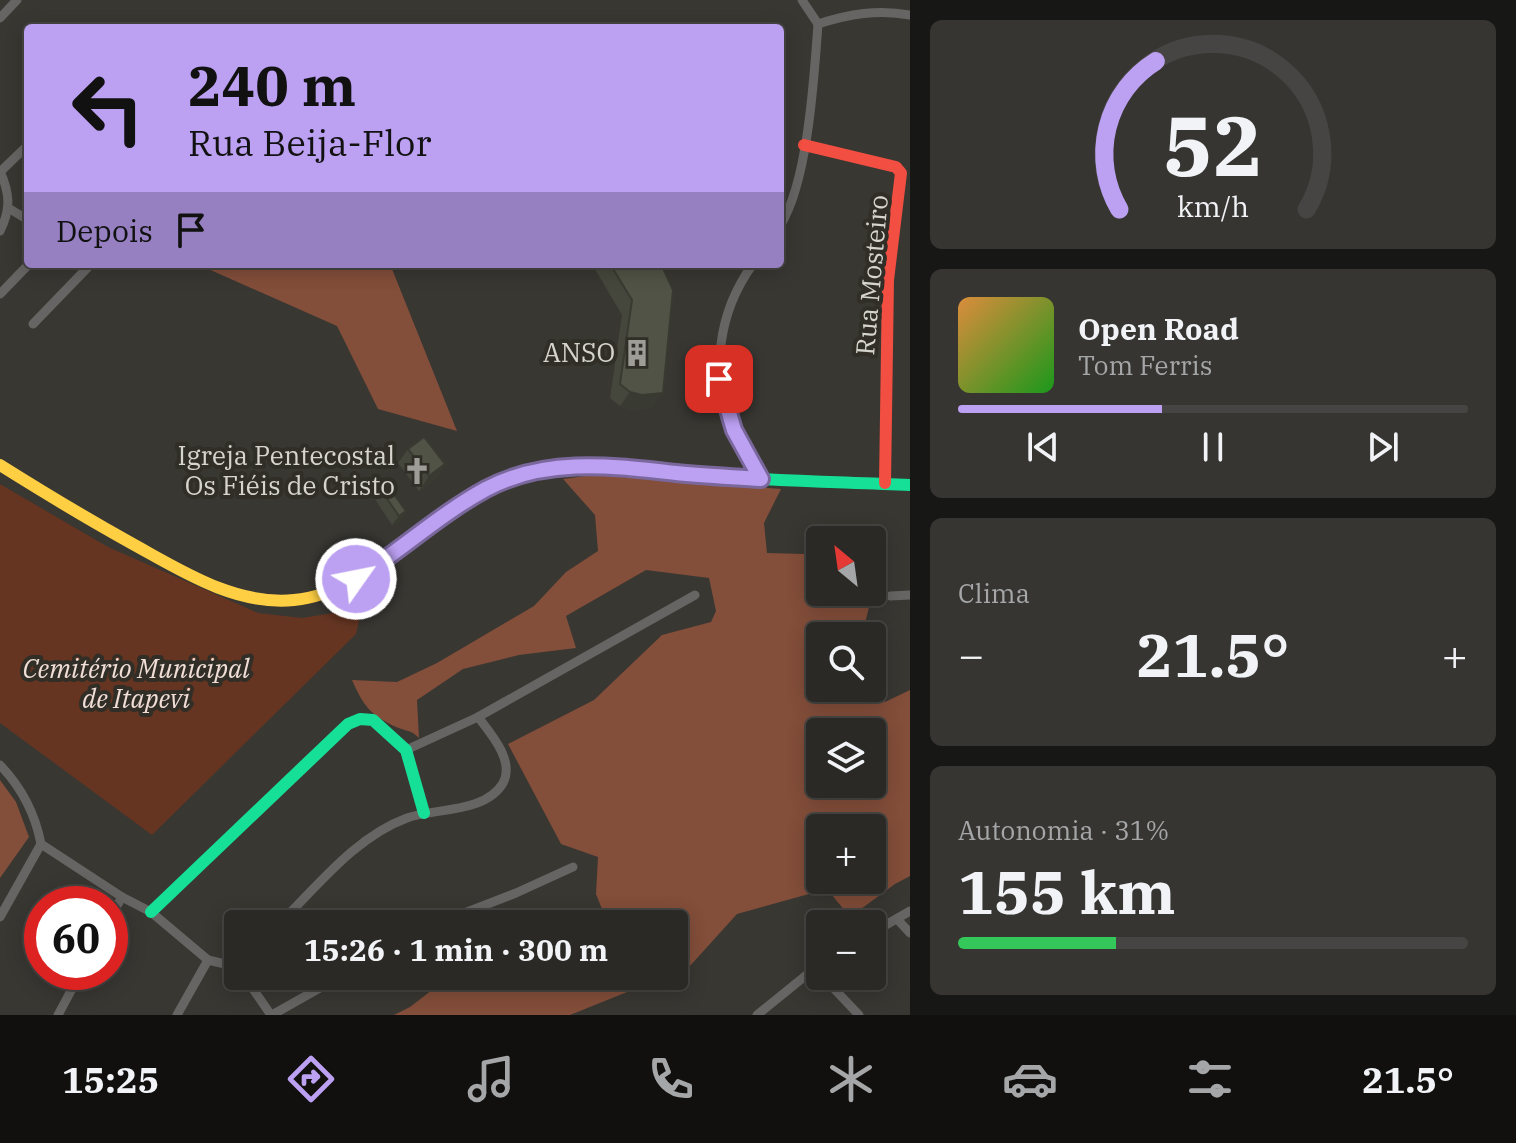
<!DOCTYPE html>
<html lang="pt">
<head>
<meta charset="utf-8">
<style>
  body { margin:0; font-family:"IBM Plex Serif",serif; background:#363532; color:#f1f3f6; height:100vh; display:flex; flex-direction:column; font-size:30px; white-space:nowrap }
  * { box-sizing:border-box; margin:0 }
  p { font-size:26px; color:#a5a6a7 }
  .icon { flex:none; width:44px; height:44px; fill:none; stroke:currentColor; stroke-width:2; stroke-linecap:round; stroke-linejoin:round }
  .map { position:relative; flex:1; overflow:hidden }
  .drawer { display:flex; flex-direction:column; gap:20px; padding:20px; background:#171715; width:606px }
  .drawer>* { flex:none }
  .guide { position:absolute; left:24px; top:24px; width:760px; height:244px; border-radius:8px; box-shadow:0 4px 20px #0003,0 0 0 2px #464543; background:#bca0f2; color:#111; overflow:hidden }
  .needle { width:52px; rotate:331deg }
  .buttons { position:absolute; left:806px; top:526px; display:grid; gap:16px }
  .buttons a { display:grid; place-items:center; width:80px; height:80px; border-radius:8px; background:#2a2926; box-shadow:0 4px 20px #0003,0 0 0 2px #464543; font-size:40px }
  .speed { position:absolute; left:24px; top:886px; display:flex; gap:16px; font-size:40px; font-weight:700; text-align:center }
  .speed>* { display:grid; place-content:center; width:104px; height:104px; border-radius:50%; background:#2a2926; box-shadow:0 4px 20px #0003,0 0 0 2px #464543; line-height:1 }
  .speed .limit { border:12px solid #d22; background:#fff; color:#111 }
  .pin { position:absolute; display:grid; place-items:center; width:68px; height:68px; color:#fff; margin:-34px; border-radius:16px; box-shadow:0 4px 12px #0006 }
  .me { position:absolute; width:88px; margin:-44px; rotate:57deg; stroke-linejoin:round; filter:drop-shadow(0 0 6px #0008) }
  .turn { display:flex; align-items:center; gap:28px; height:168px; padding:0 32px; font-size:36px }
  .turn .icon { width:104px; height:104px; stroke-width:2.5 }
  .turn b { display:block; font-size:56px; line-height:68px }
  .then { display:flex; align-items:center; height:76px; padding:0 32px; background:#0003; gap:16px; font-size:30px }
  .big { font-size:60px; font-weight:700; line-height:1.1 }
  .drawer .widget { flex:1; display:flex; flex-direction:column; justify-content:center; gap:12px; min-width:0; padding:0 28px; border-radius:12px; background:#363532 }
  .drawer .dial { align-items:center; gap:0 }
  .dial svg { height:208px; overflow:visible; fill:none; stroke:#464543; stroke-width:7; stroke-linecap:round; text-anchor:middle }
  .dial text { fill:#f1f3f6; stroke:none }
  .song { display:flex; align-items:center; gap:24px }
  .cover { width:96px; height:96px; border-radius:12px; background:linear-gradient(135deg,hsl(30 70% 55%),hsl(120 70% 35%)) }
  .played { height:8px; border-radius:4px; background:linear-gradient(90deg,#bca0f2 40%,#464543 40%) }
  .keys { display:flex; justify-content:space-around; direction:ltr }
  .heat { display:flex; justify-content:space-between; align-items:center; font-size:44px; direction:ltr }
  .charge { height:12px; border-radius:6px; background:linear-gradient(90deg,#34c759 31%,#464543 0) }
  .trip { position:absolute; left:224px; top:910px; width:464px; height:80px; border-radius:8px; background:#2a2926; box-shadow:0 4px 20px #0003,0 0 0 2px #464543; font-weight:700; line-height:80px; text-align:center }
  .tabs { display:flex; height:128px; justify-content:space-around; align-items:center; background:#11100f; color:#a5a6a7 }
  .tabs .icon { width:56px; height:56px }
  .tabs .selected { color:#bca0f2 }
  .tabs b { font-size:36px; color:#f1f3f6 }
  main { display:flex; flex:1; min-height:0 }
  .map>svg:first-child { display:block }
  .green { fill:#653522 }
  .forest { fill:#834e3a; fill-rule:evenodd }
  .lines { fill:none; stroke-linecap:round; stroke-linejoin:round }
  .street { stroke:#666563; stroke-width:9 }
  .fast { stroke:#16e098; stroke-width:12 }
  .slow { stroke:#ffcf43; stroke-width:12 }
  .jam { stroke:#f24e42; stroke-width:12 }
  .wall { fill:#46473c }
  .shaded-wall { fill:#393a31 }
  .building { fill:#515346; stroke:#393a31; stroke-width:2 }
  .route-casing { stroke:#7a689d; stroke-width:20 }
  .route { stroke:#bca0f2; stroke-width:14 }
  .labels { text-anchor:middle; stroke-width:8; stroke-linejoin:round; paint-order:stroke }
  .street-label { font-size:26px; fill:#d5d4cf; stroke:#302e26 }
  .poi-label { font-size:26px; fill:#d5d4cf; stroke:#302e26; text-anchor:end }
  .park-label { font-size:26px; font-style:italic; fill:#f1ded7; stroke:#302e26 }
</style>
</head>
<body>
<main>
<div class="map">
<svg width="910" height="1015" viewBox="0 0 910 1015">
  <rect width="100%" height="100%" fill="#383732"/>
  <path class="green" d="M 0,484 L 108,547 L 258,613 L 302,618 L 345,611 L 358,605 L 360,617 L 356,634 L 152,835 L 0,723 Z"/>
  <g class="forest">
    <path d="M 197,264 L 390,264 L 457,431 L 378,409 L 337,326 Z"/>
    <path d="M 593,475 L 781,489 L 764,523 L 767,553 L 804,554 L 820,550 L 820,592 L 872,592 L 872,579 L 875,582 L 862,636 L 820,636 L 820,688 L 872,688 L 872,670 L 885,702 L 910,690 L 910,876 L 895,884 L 850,917 L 827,889 L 737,914 L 689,967 L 674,973 L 674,924 L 608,924 L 596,894 L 598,857 L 561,844 L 508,744 L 594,700 L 662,635 L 711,622 L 716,611 L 709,578 L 646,570 L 566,616 L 576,648 L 519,655 L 463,669 L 417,700 L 419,738 C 412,730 405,731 396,727 C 370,715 363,705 352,680 L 397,682 L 437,663 L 534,606 L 566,572 L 598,551 L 595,515 L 563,479 ZM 820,732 L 872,732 L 872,784 L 820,784 ZM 820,828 L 872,828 L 872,880 L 820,880 Z"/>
    <path d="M 0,780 L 16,802 L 29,837 L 0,878 Z"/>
    <path d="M 450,976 L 542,976 L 547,978 L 551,976 L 667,976 L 570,1015 L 394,1015 L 410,1007 Z"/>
  </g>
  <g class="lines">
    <g class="street">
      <path d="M 802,0 L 818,24"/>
      <path d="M 0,18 L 17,0"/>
      <path d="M 818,24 C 849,14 878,9 910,15"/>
      <path d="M 0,171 C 10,194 11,209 0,231"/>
      <path d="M 0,172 L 28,145"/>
      <path d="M 10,209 L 28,220"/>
      <path d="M 780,226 C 808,182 814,78 818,24"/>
      <path d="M 753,264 C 718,312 709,375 734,430 C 741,447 752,463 761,479"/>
      <path d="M 0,294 L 29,264"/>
      <path d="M 33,324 L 91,264"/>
      <path d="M 890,596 L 910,595"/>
      <path d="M 406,750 L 478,717 L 695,595"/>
      <path d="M 0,765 C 22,788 35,813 41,844 L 122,897 L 151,912 L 208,960"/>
      <path d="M 0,917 L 41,844"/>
      <path d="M 110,918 L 122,897"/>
      <path d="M 897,919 L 910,933"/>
      <path d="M 279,924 C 317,887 355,837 407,818 C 434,808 486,813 503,783 C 515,761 491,734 478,717"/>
      <path d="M 436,924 L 516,893 L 573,867"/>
      <path d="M 872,933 L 910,911"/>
      <path d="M 208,960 L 238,967"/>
      <path d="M 244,976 L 271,1015"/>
      <path d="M 822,976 L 859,1015"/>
      <path d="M 58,1015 L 81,972"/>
      <path d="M 177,1015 L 208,960"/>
      <path d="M 272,1015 L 341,976"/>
      <path d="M 757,1015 L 820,964"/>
    </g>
    <g class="fast">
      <path d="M 407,544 C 443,518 479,488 521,474 C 585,454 651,472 715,476 C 780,481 845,482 910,485"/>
      <path d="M 151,912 L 348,724 L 360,719 L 373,720 L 406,750 L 424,813"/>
    </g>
    <path class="slow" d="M 0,465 C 43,492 86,518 131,543 C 180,570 235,606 294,600 C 337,596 374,569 407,544"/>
    <path class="jam" d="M 804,145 L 896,167 L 901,173 L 888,280 L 885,483"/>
  </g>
  <g class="wall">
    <path d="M 592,264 L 661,264 L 653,408 L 632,410 L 620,406 L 610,398 L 622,315 Z"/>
    <path d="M 408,449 L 445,464 L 435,479 L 419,491 L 398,463 Z"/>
    <path d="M 381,490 L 406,511 L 400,521 L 392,525 L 375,499 Z"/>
  </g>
  <g class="shaded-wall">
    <path d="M 630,392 L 663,393 L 653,408 L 632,410 L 620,406 Z"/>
    <path d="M 445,464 L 435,479 L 419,491 L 429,476 Z"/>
    <path d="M 406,511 L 400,521 L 392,525 L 399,516 Z"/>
  </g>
  <g class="building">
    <path d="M 610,264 L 661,264 L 673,290 L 663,393 L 642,395 L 630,392 L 620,384 L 632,300 Z"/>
    <path d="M 424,437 L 445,464 L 429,476 L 408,449 Z"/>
    <path d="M 388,486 L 406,511 L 399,516 L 381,490 Z"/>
  </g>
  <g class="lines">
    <g class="route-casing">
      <path id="route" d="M 356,579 C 400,551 440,514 486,489 C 546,457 612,466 676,473 C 704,476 733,477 761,479 L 734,430 L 719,379"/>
    </g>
    <use href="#route" class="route"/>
  </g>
  <defs>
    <g id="building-bare" transform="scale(2.16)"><path d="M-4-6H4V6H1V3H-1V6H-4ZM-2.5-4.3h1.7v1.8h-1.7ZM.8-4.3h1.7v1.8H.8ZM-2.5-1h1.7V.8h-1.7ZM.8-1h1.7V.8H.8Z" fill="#9e9d98" stroke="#302e26" stroke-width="2.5" paint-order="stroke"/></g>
    <g id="church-bare" transform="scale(2.16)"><path d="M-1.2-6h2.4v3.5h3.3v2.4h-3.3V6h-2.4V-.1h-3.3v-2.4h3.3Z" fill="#9e9d98" stroke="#302e26" stroke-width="2.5" paint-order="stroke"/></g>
  </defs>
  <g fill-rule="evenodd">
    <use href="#building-bare" x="637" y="353"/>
    <use href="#church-bare" x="417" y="471"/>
  </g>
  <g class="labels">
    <g class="street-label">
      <text transform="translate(872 275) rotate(-85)" y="9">Rua Mosteiro</text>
    </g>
    <g class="poi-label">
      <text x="615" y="362">ANSO</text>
      <text x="395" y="465">Igreja Pentecostal<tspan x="395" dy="30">Os Fiéis de Cristo</tspan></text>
    </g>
    <g class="park-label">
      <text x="136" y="678">Cemitério Municipal<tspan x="136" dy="30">de Itapevi</tspan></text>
    </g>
  </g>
</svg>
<div class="buttons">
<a><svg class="needle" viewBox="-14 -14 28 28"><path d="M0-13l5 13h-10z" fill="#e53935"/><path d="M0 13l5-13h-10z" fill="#a5a6a7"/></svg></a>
<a><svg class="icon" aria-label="search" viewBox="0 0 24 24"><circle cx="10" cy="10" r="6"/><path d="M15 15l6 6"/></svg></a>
<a><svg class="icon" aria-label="layers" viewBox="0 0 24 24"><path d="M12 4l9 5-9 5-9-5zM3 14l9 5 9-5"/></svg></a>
<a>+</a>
<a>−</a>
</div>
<div class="speed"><div class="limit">60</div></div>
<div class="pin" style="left:719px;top:379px;background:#d93025"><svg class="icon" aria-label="arrive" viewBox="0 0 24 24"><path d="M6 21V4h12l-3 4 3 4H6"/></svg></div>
<svg class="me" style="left:356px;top:579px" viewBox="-20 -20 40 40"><circle r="17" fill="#bca0f2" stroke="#fff" stroke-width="3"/><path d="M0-11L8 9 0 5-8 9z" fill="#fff"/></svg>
<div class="trip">15:26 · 1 min · 300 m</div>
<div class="guide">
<div class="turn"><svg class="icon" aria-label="left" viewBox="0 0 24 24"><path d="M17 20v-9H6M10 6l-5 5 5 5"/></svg><div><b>240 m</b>Rua Beija-Flor</div></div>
<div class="then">Depois<svg class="icon" aria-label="arrive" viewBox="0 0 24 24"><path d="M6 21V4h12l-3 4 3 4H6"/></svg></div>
</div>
</div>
<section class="drawer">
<div class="widget dial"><svg viewBox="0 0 100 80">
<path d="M14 69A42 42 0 1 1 86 69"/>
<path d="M14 69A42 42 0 0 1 28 12" stroke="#bca0f2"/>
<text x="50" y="56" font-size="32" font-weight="700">52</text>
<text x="50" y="72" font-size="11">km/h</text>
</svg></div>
<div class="widget">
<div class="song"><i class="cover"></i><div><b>Open Road</b><p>Tom Ferris</p></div></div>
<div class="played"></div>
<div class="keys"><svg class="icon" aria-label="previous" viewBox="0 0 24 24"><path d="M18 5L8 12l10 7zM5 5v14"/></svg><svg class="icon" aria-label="pause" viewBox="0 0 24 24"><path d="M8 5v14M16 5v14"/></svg><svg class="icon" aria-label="next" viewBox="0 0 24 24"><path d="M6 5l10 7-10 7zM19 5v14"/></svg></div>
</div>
<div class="widget"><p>Clima</p>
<div class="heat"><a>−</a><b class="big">21.5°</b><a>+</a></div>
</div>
<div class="widget"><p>Autonomia · 31%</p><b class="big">155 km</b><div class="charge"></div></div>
</section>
</main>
<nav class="tabs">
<b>15:25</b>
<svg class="icon selected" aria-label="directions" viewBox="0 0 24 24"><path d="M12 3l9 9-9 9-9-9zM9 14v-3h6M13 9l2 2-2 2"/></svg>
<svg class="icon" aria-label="music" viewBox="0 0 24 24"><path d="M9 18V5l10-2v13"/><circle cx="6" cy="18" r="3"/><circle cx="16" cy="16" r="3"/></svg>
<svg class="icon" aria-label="phone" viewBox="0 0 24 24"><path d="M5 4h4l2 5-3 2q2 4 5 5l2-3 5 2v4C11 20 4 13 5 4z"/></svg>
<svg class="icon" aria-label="climate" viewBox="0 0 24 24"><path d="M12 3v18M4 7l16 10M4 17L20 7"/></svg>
<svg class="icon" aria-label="car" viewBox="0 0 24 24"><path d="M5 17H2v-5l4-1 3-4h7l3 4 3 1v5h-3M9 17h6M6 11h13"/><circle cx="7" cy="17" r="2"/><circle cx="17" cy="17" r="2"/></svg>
<svg class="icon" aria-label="filters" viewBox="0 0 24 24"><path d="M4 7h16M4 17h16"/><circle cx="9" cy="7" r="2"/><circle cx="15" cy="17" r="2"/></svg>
<b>21.5°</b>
</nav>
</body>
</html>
